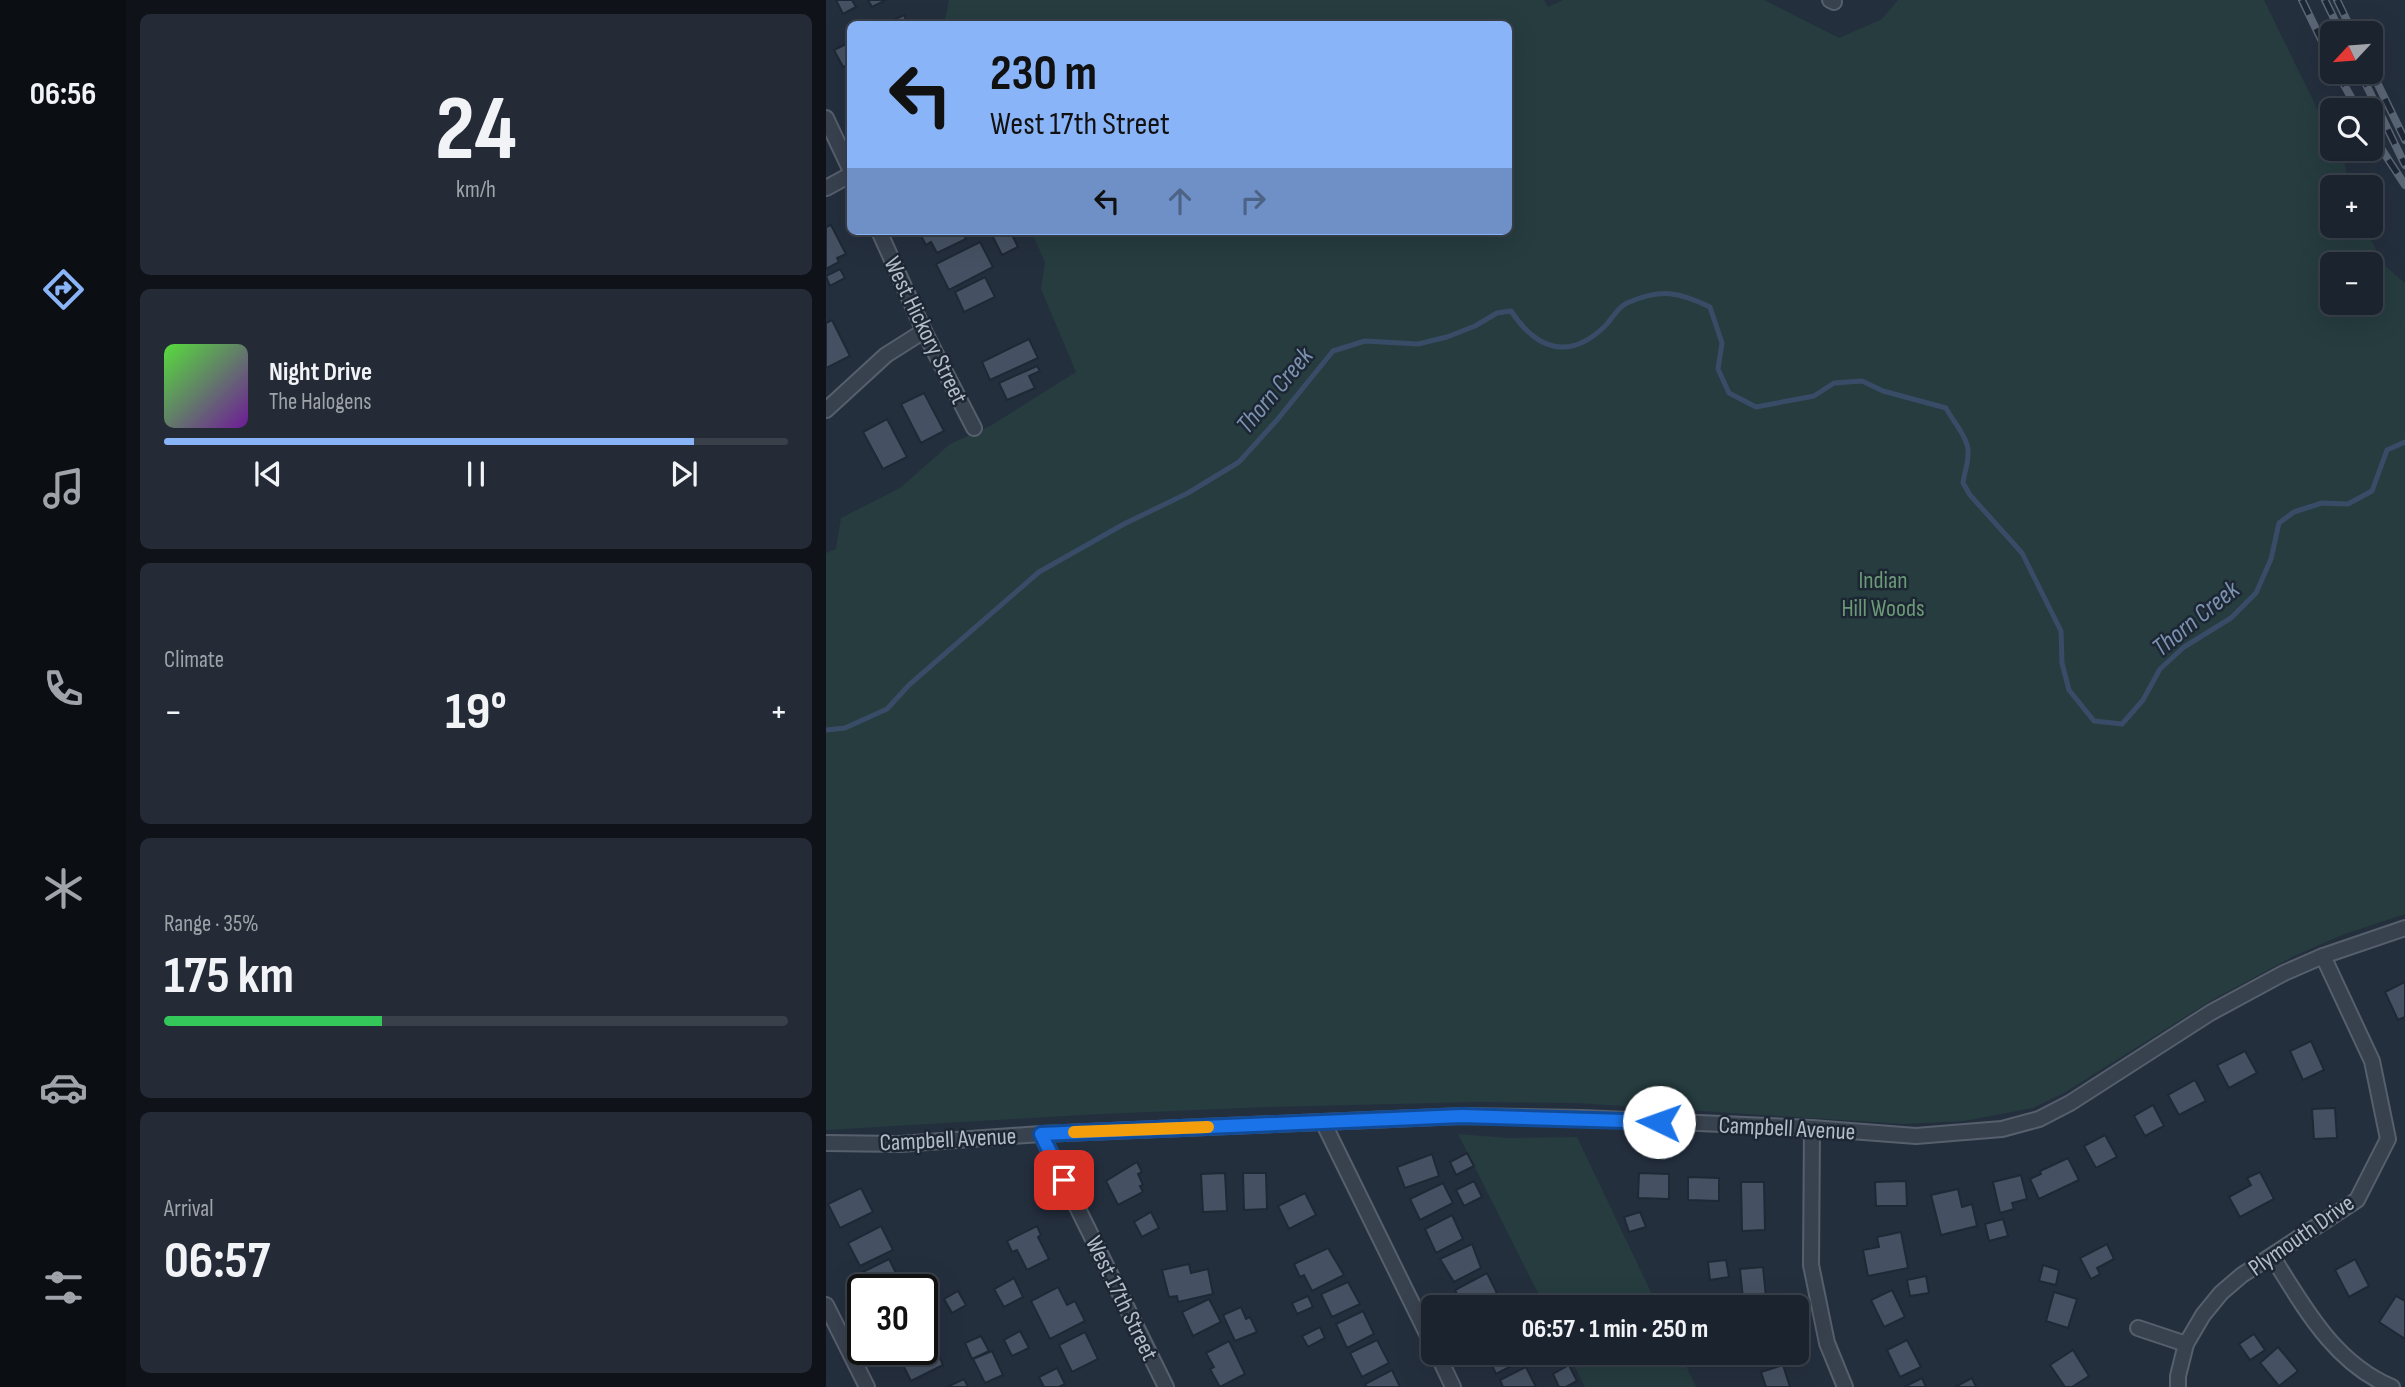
<!DOCTYPE html>
<html lang="en">
<head>
<meta charset="utf-8">
<style>
  body { margin:0; font-family:"Sofia Sans Condensed",sans-serif; background:#242b36; color:#f1f3f6; height:100vh; display:flex; flex-direction:column; font-size:26px; white-space:nowrap }
  * { box-sizing:border-box; margin:0 }
  p { font-size:23px; color:#a0a4aa }
  .icon { flex:none; width:38px; height:38px; fill:none; stroke:currentColor; stroke-width:2; stroke-linecap:round; stroke-linejoin:round }
  .map { position:relative; flex:1; overflow:hidden }
  .panel { display:flex; flex-direction:column; gap:14px; padding:14px; background:#0f1319; width:700px }
  .panel>* { flex:none }
  .banner { position:absolute; left:21px; top:21px; width:665px; height:214px; border-radius:10px; box-shadow:0 7px 28px #0002,0 0 0 2px #39404a; background:#8ab4f8; color:#111; overflow:hidden }
  .needle { width:46px; rotate:244deg }
  .controls { position:absolute; left:1494px; top:21px; display:grid; gap:14px }
  .controls a { display:grid; place-items:center; width:63px; height:63px; border-radius:10px; background:#1b232e; box-shadow:0 7px 28px #0002,0 0 0 2px #39404a; font-size:35px }
  .speed { position:absolute; left:21px; top:1274px; display:flex; gap:14px; font-size:35px; font-weight:700; text-align:center }
  .speed>* { display:grid; place-content:center; width:91px; height:91px; border-radius:50%; background:#1b232e; box-shadow:0 7px 28px #0002,0 0 0 2px #39404a; line-height:1 }
  .speed .limit { border:4px solid #111; border-radius:10px; background:#fff; color:#111 }
  .pin { position:absolute; display:grid; place-items:center; width:60px; height:60px; color:#fff; margin:-30px; border-radius:14px; box-shadow:0 4px 10px #0006 }
  .me { position:absolute; width:77px; margin:-38px; rotate:273deg; stroke-linejoin:round; filter:drop-shadow(0 0 5px #0008) }
  .turn { display:flex; align-items:center; gap:24px; height:147px; padding:0 28px; font-size:32px }
  .turn .icon { width:91px; height:91px; stroke-width:2.5 }
  .turn b { display:block; font-size:49px; line-height:60px }
  .lanes { display:flex; align-items:center; height:66px; padding:0 28px; background:#0003; justify-content:center; gap:35px; direction:ltr }
  .lanes .off { opacity:.35 }
  .big { font-size:52px; font-weight:700; line-height:1.1 }
  .panel .card { flex:1; display:flex; flex-direction:column; justify-content:center; gap:10px; min-width:0; padding:0 24px; border-radius:10px; background:#242b36 }
  .panel .dial { align-items:center; gap:0 }
  .dial b { font-size:91px; line-height:1 }
  .song { display:flex; align-items:center; gap:21px }
  .cover { width:84px; height:84px; border-radius:10px; background:linear-gradient(135deg,hsl(110 70% 55%),hsl(280 70% 35%)) }
  .played { height:7px; border-radius:4px; background:linear-gradient(90deg,#8ab4f8 85%,#39404a 85%) }
  .keys { display:flex; justify-content:space-around; direction:ltr }
  .heat { display:flex; justify-content:space-between; align-items:center; font-size:38px; direction:ltr }
  .charge { height:10px; border-radius:5px; background:linear-gradient(90deg,#34c759 35%,#39404a 0) }
  .trip { position:absolute; left:595px; top:1295px; width:388px; height:70px; border-radius:10px; background:#1b232e; box-shadow:0 7px 28px #0002,0 0 0 2px #39404a; font-weight:700; line-height:70px; text-align:center }
  main { display:flex; flex:1; min-height:0 }
  .dock { display:flex; flex-direction:column; width:126px; justify-content:space-around; align-items:center; background:#0b0e12; color:#a0a4aa }
  .dock .icon { width:49px; height:49px }
  .dock .current { color:#8ab4f8 }
  .dock b { font-size:32px; color:#f1f3f6 }
  .map>svg:first-child { display:block }
  .green { fill:#263c3f; fill-rule:evenodd }
  .lines { fill:none; stroke-linecap:round; stroke-linejoin:round }
  .stream { stroke:#394c67; stroke-width:5 }
  .building { fill:#455162; stroke:#1f2835; stroke-width:2 }
  .minor-casing { stroke:#565f6c; stroke-width:18 }
  .minor { stroke:#38414e; stroke-width:14 }
  .rail-casing { stroke:#5a6575; stroke-width:8 }
  .rail { stroke:#1d2633; stroke-width:5; stroke-dasharray:16; stroke-linecap:butt }
  .route-casing { stroke:#114b97; stroke-width:18 }
  .route { stroke:#1a73e8; stroke-width:12 }
  .slow { stroke:#f59e0b; stroke-width:12 }
  .labels { text-anchor:middle; stroke-width:5; stroke-linejoin:round; paint-order:stroke }
  .street-label { font-size:24px; fill:#b4bcc9; stroke:#1d2633 }
  .park-label { font-size:24px; fill:#6b9a76; stroke:#1d2633 }
  .water-label { font-size:26px; font-style:italic; fill:#7c92b1; stroke:#1d2633 }
</style>
</head>
<body>
<main>
<nav class="dock">
<b>06:56</b>
<svg class="icon current" aria-label="directions" viewBox="0 0 24 24"><path d="M12 3l9 9-9 9-9-9zM9 14v-3h6M13 9l2 2-2 2"/></svg>
<svg class="icon" aria-label="music" viewBox="0 0 24 24"><path d="M9 18V5l10-2v13"/><circle cx="6" cy="18" r="3"/><circle cx="16" cy="16" r="3"/></svg>
<svg class="icon" aria-label="phone" viewBox="0 0 24 24"><path d="M5 4h4l2 5-3 2q2 4 5 5l2-3 5 2v4C11 20 4 13 5 4z"/></svg>
<svg class="icon" aria-label="climate" viewBox="0 0 24 24"><path d="M12 3v18M4 7l16 10M4 17L20 7"/></svg>
<svg class="icon" aria-label="car" viewBox="0 0 24 24"><path d="M5 17H2v-5l4-1 3-4h7l3 4 3 1v5h-3M9 17h6M6 11h13"/><circle cx="7" cy="17" r="2"/><circle cx="17" cy="17" r="2"/></svg>
<svg class="icon" aria-label="filters" viewBox="0 0 24 24"><path d="M4 7h16M4 17h16"/><circle cx="9" cy="7" r="2"/><circle cx="15" cy="17" r="2"/></svg>
</nav>
<section class="panel">
<div class="card dial"><b>24</b><p>km/h</p></div>
<div class="card">
<div class="song"><i class="cover"></i><div><b>Night Drive</b><p>The Halogens</p></div></div>
<div class="played"></div>
<div class="keys"><svg class="icon" aria-label="previous" viewBox="0 0 24 24"><path d="M18 5L8 12l10 7zM5 5v14"/></svg><svg class="icon" aria-label="pause" viewBox="0 0 24 24"><path d="M8 5v14M16 5v14"/></svg><svg class="icon" aria-label="next" viewBox="0 0 24 24"><path d="M6 5l10 7-10 7zM19 5v14"/></svg></div>
</div>
<div class="card"><p>Climate</p>
<div class="heat"><a>−</a><b class="big">19°</b><a>+</a></div>
</div>
<div class="card"><p>Range · 35%</p><b class="big">175 km</b><div class="charge"></div></div>
<div class="card"><p>Arrival</p><b class="big">06:57</b></div>
</section>
<div class="map">
<svg width="1579" height="1387" viewBox="0 0 1579 1387">
  <rect width="100%" height="100%" fill="#242f3e"/>
  <g class="green">
    <path d="M 123,0 L 718,0 L 722,7 L 737,0 L 938,0 L 1013,38 L 1056,19 L 1072,0 L 1438,0 L 1507,141 L 1507,149 L 1511,149 L 1519,165 L 1524,187 L 1507,187 L 1507,226 L 1538,226 L 1558,265 L 1579,283 L 1579,914 L 1516,935 L 1466,957 L 1386,1000 L 1238,1093 L 1207,1108 L 1138,1121 L 1079,1124 L 750,1103 L 650,1102 L 443,1107 L 274,1114 L 0,1130 L 0,553 L 10,549 L 15,518 L 74,488 L 124,444 L 164,426 L 250,372 L 215,289 L 219,262 L 205,231 L 682,231 L 682,24 L 118,24 ZM 1507,264 L 1545,264 L 1545,303 L 1507,303 Z"/>
    <path d="M 632,1134 L 683,1138 L 751,1137 L 832,1307 L 719,1307 Z"/>
    <path d="M 742,1353 L 854,1353 L 870,1387 L 759,1387 Z"/>
  </g>
  <g class="lines">
    <path class="stream" d="M 0,730 L 19,728 L 61,709 L 83,685 L 213,572 L 298,524 L 362,493 L 413,462 L 451,420 L 507,351 L 539,341 L 592,344 L 621,337 L 649,326 L 671,313 L 685,311 C 711,350 743,361 779,326 C 786,319 792,307 801,303 C 835,288 853,292 884,307 L 896,343 L 892,369 L 903,393 L 930,407 L 988,396 L 1008,383 L 1036,381 L 1057,391 L 1120,408 C 1127,422 1144,439 1142,455 C 1142,464 1138,474 1137,483 L 1144,495 L 1196,553 L 1235,631 L 1236,663 L 1243,690 L 1268,721 L 1296,724 L 1317,700 L 1334,669 L 1358,647 L 1405,618 L 1430,593 L 1445,559 L 1453,523 L 1468,512 L 1496,503 L 1522,504 L 1546,491 L 1561,450 L 1579,442"/>
  </g>
  <g class="building">
    <path d="M 10,0 L 26,0 L 30,7 L 17,14 Z"/>
    <path d="M 42,0 L 60,0 L 46,7 Z"/>
    <path d="M 78,15 L 82,24 L 62,24 L 61,23 Z"/>
    <path d="M 24,42 L 24,63 L 17,67 L 8,50 Z"/>
    <path d="M 5,225 L 20,254 L 11,258 L 13,262 L 0,269 L 0,227 Z"/>
    <path d="M 101,231 L 136,231 L 140,239 L 111,253 L 105,242 L 100,245 L 94,234 Z"/>
    <path d="M 164,231 L 184,231 L 192,247 L 176,255 Z"/>
    <path d="M 154,242 L 167,267 L 123,290 L 110,264 Z"/>
    <path d="M 14,269 L 19,278 L 4,286 L 0,276 Z"/>
    <path d="M 159,277 L 169,297 L 138,312 L 129,292 Z"/>
    <path d="M 6,320 L 24,356 L 0,368 L 0,323 Z"/>
    <path d="M 203,339 L 212,358 L 164,380 L 156,362 Z"/>
    <path d="M 211,366 L 214,371 L 203,376 L 209,388 L 181,400 L 173,383 Z"/>
    <path d="M 98,393 L 118,431 L 95,443 L 75,404 Z"/>
    <path d="M 61,419 L 81,457 L 57,469 L 37,432 Z"/>
    <path d="M 1579,982 L 1579,1017 L 1572,1020 L 1559,992 Z"/>
    <path d="M 1485,1041 L 1498,1070 L 1477,1080 L 1464,1051 Z"/>
    <path d="M 1419,1051 L 1431,1073 L 1403,1088 L 1391,1065 Z"/>
    <path d="M 1369,1080 L 1380,1101 L 1353,1115 L 1342,1095 Z"/>
    <path d="M 1327,1105 L 1338,1126 L 1319,1136 L 1308,1116 Z"/>
    <path d="M 1509,1108 L 1511,1138 L 1488,1139 L 1486,1109 Z"/>
    <path d="M 1279,1135 L 1291,1157 L 1270,1168 L 1258,1146 Z"/>
    <path d="M 641,1153 L 648,1166 L 630,1175 L 624,1162 Z"/>
    <path d="M 606,1154 L 613,1176 L 579,1188 L 571,1167 Z"/>
    <path d="M 1242,1158 L 1253,1180 L 1213,1199 L 1204,1179 L 1215,1174 L 1214,1171 Z"/>
    <path d="M 311,1162 L 316,1172 L 312,1174 L 317,1185 L 314,1186 L 317,1192 L 292,1205 L 280,1181 Z"/>
    <path d="M 1434,1172 L 1448,1199 L 1414,1217 L 1403,1197 L 1425,1185 L 1421,1178 Z"/>
    <path d="M 399,1173 L 401,1211 L 377,1212 L 375,1174 Z"/>
    <path d="M 417,1173 L 440,1173 L 441,1209 L 418,1210 Z"/>
    <path d="M 813,1173 L 843,1174 L 843,1199 L 812,1198 Z"/>
    <path d="M 1195,1175 L 1201,1199 L 1186,1203 L 1188,1209 L 1174,1213 L 1167,1182 Z"/>
    <path d="M 862,1177 L 893,1178 L 893,1201 L 862,1200 Z"/>
    <path d="M 648,1181 L 656,1197 L 638,1206 L 630,1190 Z"/>
    <path d="M 1080,1181 L 1081,1206 L 1050,1206 L 1049,1182 Z"/>
    <path d="M 915,1182 L 938,1182 L 939,1230 L 916,1231 Z"/>
    <path d="M 617,1183 L 627,1203 L 594,1220 L 584,1199 Z"/>
    <path d="M 35,1188 L 47,1212 L 14,1228 L 2,1204 Z"/>
    <path d="M 1132,1189 L 1136,1207 L 1146,1204 L 1151,1226 L 1115,1235 L 1105,1195 Z"/>
    <path d="M 479,1193 L 490,1215 L 463,1229 L 452,1206 Z"/>
    <path d="M 325,1212 L 333,1228 L 316,1237 L 308,1222 Z"/>
    <path d="M 814,1212 L 820,1227 L 803,1232 L 798,1217 Z"/>
    <path d="M 626,1215 L 637,1239 L 610,1253 L 599,1229 Z"/>
    <path d="M 1177,1219 L 1182,1236 L 1163,1241 L 1159,1224 Z"/>
    <path d="M 55,1226 L 67,1250 L 34,1266 L 22,1243 Z"/>
    <path d="M 211,1226 L 215,1235 L 212,1237 L 223,1259 L 201,1270 L 191,1250 L 186,1252 L 181,1241 Z"/>
    <path d="M 1075,1232 L 1082,1268 L 1042,1276 L 1037,1250 L 1053,1247 L 1051,1237 Z"/>
    <path d="M 646,1244 L 655,1268 L 628,1282 L 614,1259 Z"/>
    <path d="M 1281,1244 L 1288,1259 L 1271,1268 L 1274,1274 L 1265,1279 L 1254,1258 Z"/>
    <path d="M 502,1248 L 518,1275 L 486,1291 L 478,1275 L 474,1277 L 468,1264 Z"/>
    <path d="M 63,1259 L 75,1283 L 61,1290 L 38,1290 L 31,1275 Z"/>
    <path d="M 1529,1259 L 1543,1286 L 1523,1297 L 1509,1270 Z"/>
    <path d="M 900,1260 L 903,1277 L 884,1280 L 882,1262 Z"/>
    <path d="M 363,1264 L 365,1273 L 382,1269 L 387,1294 L 352,1302 L 351,1296 L 343,1297 L 336,1270 Z"/>
    <path d="M 1217,1265 L 1233,1270 L 1230,1285 L 1213,1281 Z"/>
    <path d="M 937,1267 L 940,1297 L 917,1299 L 914,1269 Z"/>
    <path d="M 661,1273 L 671,1293 L 644,1307 L 637,1307 L 629,1290 Z"/>
    <path d="M 1100,1276 L 1103,1293 L 1084,1296 L 1081,1280 Z"/>
    <path d="M 188,1278 L 197,1297 L 178,1307 L 168,1289 Z"/>
    <path d="M 522,1282 L 534,1304 L 506,1317 L 495,1294 Z"/>
    <path d="M 232,1287 L 241,1305 L 249,1301 L 259,1321 L 224,1339 L 205,1301 Z"/>
    <path d="M 1066,1290 L 1079,1317 L 1058,1327 L 1045,1300 Z"/>
    <path d="M 132,1291 L 140,1305 L 126,1313 L 118,1299 Z"/>
    <path d="M 1228,1292 L 1251,1299 L 1242,1328 L 1220,1321 Z"/>
    <path d="M 482,1296 L 487,1307 L 471,1314 L 466,1303 Z"/>
    <path d="M 1570,1296 L 1579,1301 L 1579,1339 L 1553,1322 Z"/>
    <path d="M 383,1299 L 395,1322 L 367,1336 L 356,1312 Z"/>
    <path d="M 415,1307 L 420,1319 L 424,1317 L 431,1332 L 409,1341 L 397,1315 Z"/>
    <path d="M 537,1311 L 548,1334 L 521,1348 L 510,1324 Z"/>
    <path d="M 494,1327 L 499,1338 L 482,1347 L 476,1336 Z"/>
    <path d="M 194,1331 L 203,1348 L 186,1356 L 178,1340 Z"/>
    <path d="M 259,1332 L 272,1359 L 246,1372 L 233,1345 Z"/>
    <path d="M 1428,1334 L 1439,1350 L 1424,1360 L 1413,1344 Z"/>
    <path d="M 155,1336 L 163,1351 L 146,1359 L 139,1343 Z"/>
    <path d="M 106,1340 L 117,1365 L 85,1381 L 73,1357 L 88,1349 L 96,1349 L 96,1345 Z"/>
    <path d="M 551,1340 L 563,1363 L 536,1377 L 524,1353 Z"/>
    <path d="M 1081,1340 L 1095,1367 L 1074,1377 L 1061,1350 Z"/>
    <path d="M 403,1341 L 419,1374 L 394,1387 L 384,1369 L 388,1367 L 380,1353 Z"/>
    <path d="M 1452,1347 L 1472,1371 L 1453,1386 L 1434,1363 Z"/>
    <path d="M 1247,1350 L 1263,1376 L 1246,1387 L 1239,1387 L 1224,1365 Z"/>
    <path d="M 166,1351 L 177,1375 L 159,1383 L 147,1359 Z"/>
    <path d="M 660,1353 L 694,1353 L 697,1360 L 670,1374 Z"/>
    <path d="M 743,1365 L 751,1381 L 740,1387 L 733,1387 L 727,1374 Z"/>
    <path d="M 957,1365 L 964,1387 L 940,1387 L 935,1372 Z"/>
    <path d="M 700,1367 L 710,1387 L 677,1387 L 674,1380 Z"/>
    <path d="M 231,1368 L 239,1384 L 233,1387 L 218,1387 L 213,1377 Z"/>
    <path d="M 566,1370 L 574,1387 L 541,1387 L 539,1384 Z"/>
    <path d="M 1096,1378 L 1100,1387 L 1078,1387 Z"/>
    <path d="M 1146,1378 L 1150,1387 L 1129,1387 Z"/>
    <path d="M 138,1379 L 142,1387 L 121,1387 Z"/>
  </g>
  <g class="lines">
    <g class="minor-casing">
      <g id="minor">
        <path d="M 1004,0 L 1008,2"/>
        <path d="M 0,118 L 24,169"/>
        <path d="M 0,188 L 24,175"/>
        <path d="M 53,231 L 98,331 L 148,428"/>
        <path d="M 0,410 L 60,355 L 98,331"/>
        <path d="M 497,1122 L 607,1346"/>
        <path d="M 986,1128 L 985,1265 L 1001,1343 L 1019,1387"/>
        <path d="M 215,1134 L 340,1387"/>
        <path d="M 0,1143 L 74,1144 L 215,1134 L 636,1116 L 756,1118 L 986,1128 L 1090,1136 L 1176,1129 L 1213,1119 L 1244,1103 L 1384,1013 L 1458,973 L 1497,956 L 1579,928"/>
        <path d="M 1446,1256 C 1478,1307 1508,1363 1566,1387"/>
        <path d="M 0,1305 L 41,1387"/>
        <path d="M 1312,1328 L 1360,1344"/>
        <path d="M 611,1353 L 627,1387"/>
        <path d="M 1352,1387 L 1352,1376 L 1360,1344 L 1377,1315 L 1395,1293 L 1416,1275 L 1531,1200 L 1562,1139 L 1546,1061 L 1497,956"/>
      </g>
    </g>
    <use href="#minor" class="minor"/>
    <g class="rail-casing">
      <g id="rail">
        <path d="M 1476,0 L 1507,64"/>
        <path d="M 1499,0 L 1515,33"/>
        <path d="M 1511,0 L 1527,33"/>
        <path d="M 1545,70 L 1579,140"/>
        <path d="M 1511,72 L 1532,110"/>
        <path d="M 1534,72 L 1579,165"/>
        <path d="M 1545,133 L 1579,185"/>
      </g>
    </g>
    <use href="#rail" class="rail"/>
  </g>
  <g class="lines">
    <g class="route-casing">
      <path id="route" d="M 238,1180 L 215,1134 L 636,1116 L 833,1122"/>
    </g>
    <use href="#route" class="route"/>
    <path class="slow" d="M 248,1132 L 382,1127"/>
  </g>
  <g class="labels">
    <g class="street-label">
      <text transform="translate(100 330) rotate(64)" y="8">West Hickory Street</text>
      <text transform="translate(961 1128) rotate(3)" y="8">Campbell Avenue</text>
      <text transform="translate(122 1139) rotate(-3)" y="8">Campbell Avenue</text>
      <text transform="translate(1475 1235) rotate(-35)" y="8">Plymouth Drive</text>
      <text transform="translate(296 1298) rotate(64)" y="8">West 17th Street</text>
    </g>
    <g class="park-label">
      <text x="1057" y="588">Indian<tspan x="1057" dy="28">Hill Woods</tspan></text>
    </g>
    <g class="water-label">
      <text transform="translate(448 390) rotate(-50)" y="9">Thorn Creek</text>
      <text transform="translate(1369 618) rotate(-39)" y="9">Thorn Creek</text>
    </g>
  </g>
</svg>
<div class="controls">
<a><svg class="needle" viewBox="-14 -14 28 28"><path d="M0-13l5 13h-10z" fill="#e53935"/><path d="M0 13l5-13h-10z" fill="#a0a4aa"/></svg></a>
<a><svg class="icon" aria-label="search" viewBox="0 0 24 24"><circle cx="10" cy="10" r="6"/><path d="M15 15l6 6"/></svg></a>
<a>+</a>
<a>−</a>
</div>
<div class="speed"><div class="limit">30</div></div>
<div class="pin" style="left:238px;top:1180px;background:#d93025"><svg class="icon" aria-label="arrive" viewBox="0 0 24 24"><path d="M6 21V4h12l-3 4 3 4H6"/></svg></div>
<svg class="me" style="left:833px;top:1122px" viewBox="-20 -20 40 40"><circle r="19" fill="#fff"/><path d="M0-13L10 11 0 6-10 11z" fill="#1a73e8"/></svg>
<div class="trip">06:57 · 1 min · 250 m</div>
<div class="banner">
<div class="turn"><svg class="icon" aria-label="left" viewBox="0 0 24 24"><path d="M17 20v-9H6M10 6l-5 5 5 5"/></svg><div><b>230 m</b>West 17th Street</div></div>
<div class="lanes"><svg class="icon" aria-label="left" viewBox="0 0 24 24"><path d="M17 20v-9H6M10 6l-5 5 5 5"/></svg><svg class="icon off" aria-label="ahead" viewBox="0 0 24 24"><path d="M12 20V5M6 11l6-6 6 6"/></svg><svg class="icon off" aria-label="right" viewBox="0 0 24 24"><path d="M7 20v-9h11M14 6l5 5-5 5"/></svg></div>
</div>
</div>
</main>
</body>
</html>
